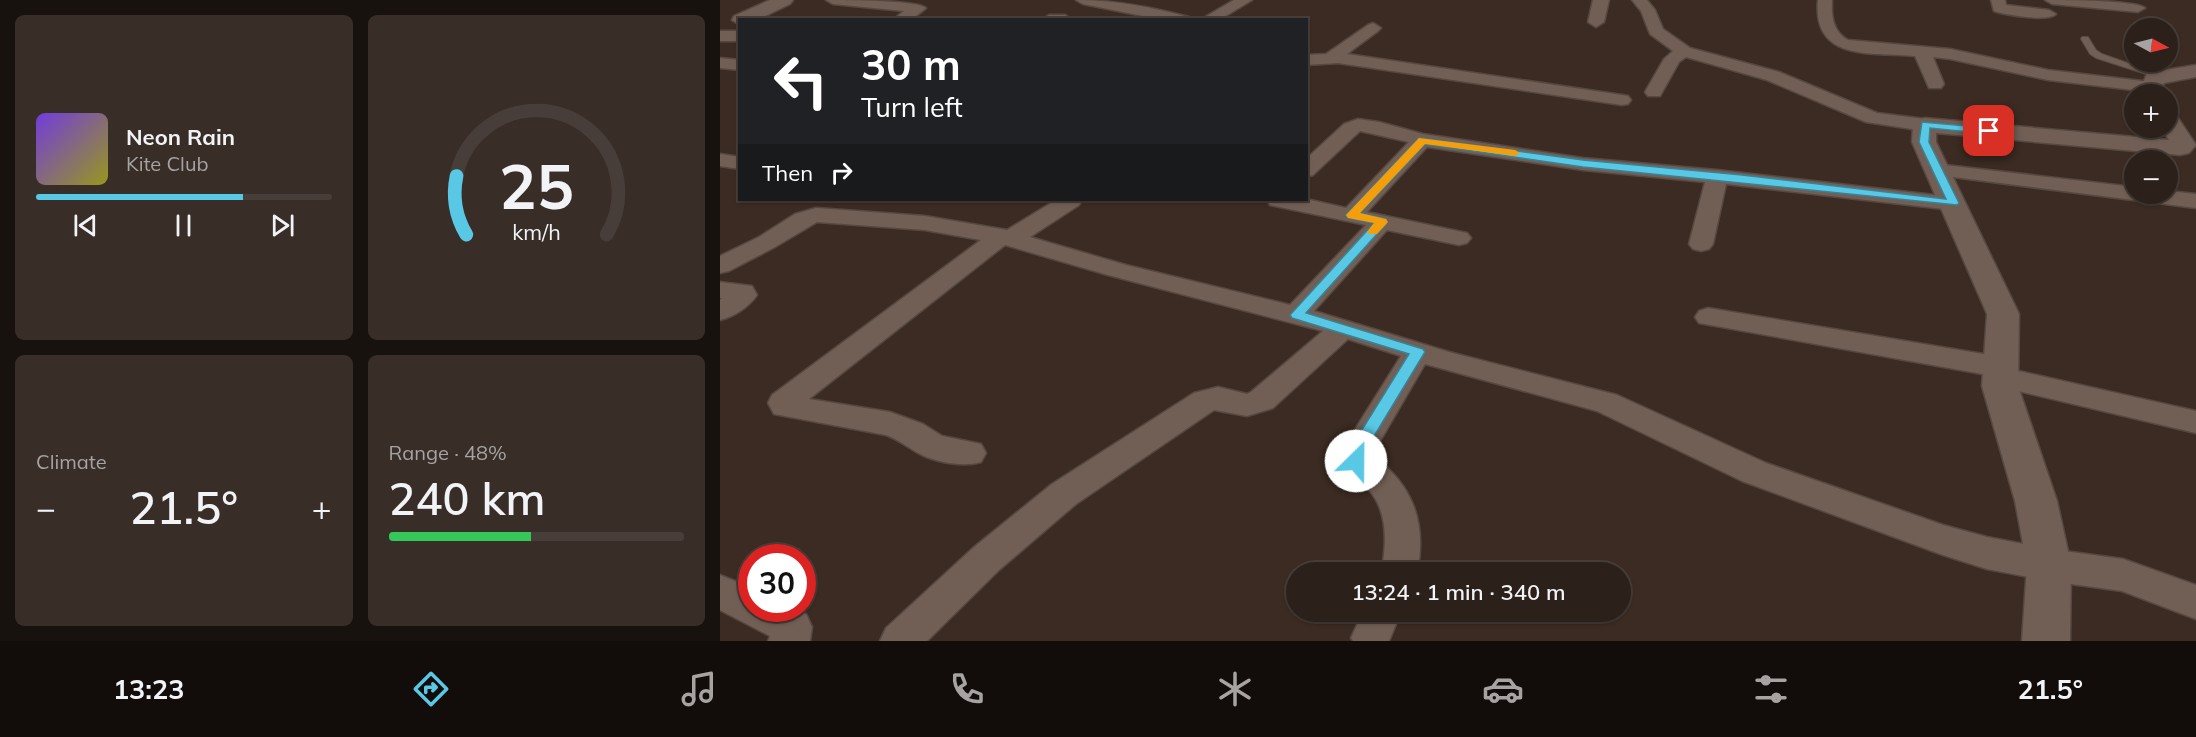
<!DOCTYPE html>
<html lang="en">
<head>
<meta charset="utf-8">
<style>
  body { margin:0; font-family:Mulish,sans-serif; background:#382d27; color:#f1f3f6; height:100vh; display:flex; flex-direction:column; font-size:22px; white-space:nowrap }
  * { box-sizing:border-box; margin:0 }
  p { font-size:20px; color:#a6a3a2 }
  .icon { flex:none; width:33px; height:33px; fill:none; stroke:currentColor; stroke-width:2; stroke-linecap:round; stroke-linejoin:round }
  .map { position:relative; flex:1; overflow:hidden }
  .side { display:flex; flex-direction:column; gap:15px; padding:15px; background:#18120e; width:720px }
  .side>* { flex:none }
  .hud { position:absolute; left:18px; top:18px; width:570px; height:183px; border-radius:0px; box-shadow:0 2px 4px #0004,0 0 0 2px #483e39; background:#202124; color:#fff; overflow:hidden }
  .needle { width:39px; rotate:97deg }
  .buttons { position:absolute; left:1404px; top:18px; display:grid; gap:12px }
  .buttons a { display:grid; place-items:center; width:54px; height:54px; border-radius:50%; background:#2c201a; box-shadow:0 2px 4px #0004,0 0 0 2px #483e39; font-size:30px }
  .speed { position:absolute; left:18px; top:544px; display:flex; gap:12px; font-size:30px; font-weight:700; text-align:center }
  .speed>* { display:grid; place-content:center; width:78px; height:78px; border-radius:50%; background:#2c201a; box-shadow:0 2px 4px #0004,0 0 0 2px #483e39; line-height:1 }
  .speed .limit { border:9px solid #d22; background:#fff; color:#111 }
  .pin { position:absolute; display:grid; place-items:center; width:51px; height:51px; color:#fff; margin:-26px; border-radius:12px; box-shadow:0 3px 9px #0006 }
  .me { position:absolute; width:66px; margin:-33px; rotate:23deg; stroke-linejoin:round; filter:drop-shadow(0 0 4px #0008) }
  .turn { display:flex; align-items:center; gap:21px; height:126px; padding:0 24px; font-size:27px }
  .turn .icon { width:78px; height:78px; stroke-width:2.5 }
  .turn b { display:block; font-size:42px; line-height:51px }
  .then { display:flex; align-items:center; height:57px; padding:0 24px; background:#0003; gap:12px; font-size:22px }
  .big { font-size:45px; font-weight:600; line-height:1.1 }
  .side .card { flex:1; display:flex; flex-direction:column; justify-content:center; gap:9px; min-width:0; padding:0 21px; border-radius:9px; background:#382d27 }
  .side .dial { align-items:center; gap:0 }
  .dial svg { height:156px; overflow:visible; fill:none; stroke:#483e39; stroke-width:7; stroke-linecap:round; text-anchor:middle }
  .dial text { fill:#f1f3f6; stroke:none }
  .song { display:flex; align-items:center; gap:18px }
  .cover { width:72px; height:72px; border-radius:9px; background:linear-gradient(135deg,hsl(260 70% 55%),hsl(60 70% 35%)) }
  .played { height:6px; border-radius:3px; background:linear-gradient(90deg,#59c8e5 70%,#483e39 70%) }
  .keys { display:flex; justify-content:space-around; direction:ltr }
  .heat { display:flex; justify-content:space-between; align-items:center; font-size:33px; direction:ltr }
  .charge { height:9px; border-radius:4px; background:linear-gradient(90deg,#34c759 48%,#483e39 0) }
  .side .tiles { flex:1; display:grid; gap:15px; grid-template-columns:repeat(2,1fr) }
  .trip { position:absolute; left:566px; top:562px; width:345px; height:60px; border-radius:30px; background:#2c201a; box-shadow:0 2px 4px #0004,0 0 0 2px #483e39; font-weight:600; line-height:60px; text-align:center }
  .tab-bar { display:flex; height:96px; justify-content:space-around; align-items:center; background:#120d0a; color:#a6a3a2 }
  .tab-bar .icon { width:42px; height:42px }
  .tab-bar .current { color:#59c8e5 }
  .tab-bar b { font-size:27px; color:#f1f3f6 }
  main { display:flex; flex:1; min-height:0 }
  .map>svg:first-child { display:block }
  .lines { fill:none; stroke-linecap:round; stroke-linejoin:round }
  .service-casing { stroke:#564841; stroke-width:2 }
  .minor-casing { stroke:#564841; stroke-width:3 }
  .tertiary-casing { stroke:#564841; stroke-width:3 }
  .service { fill:#715f55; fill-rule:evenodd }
  .minor { fill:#715f55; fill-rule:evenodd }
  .tertiary { fill:#715f55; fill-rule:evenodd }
  .route { fill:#59c8e5; stroke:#3a8295; stroke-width:1.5 }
  .slow { fill:#f59e0b }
</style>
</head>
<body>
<main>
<section class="side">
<div class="tiles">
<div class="card">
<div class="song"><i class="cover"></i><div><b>Neon Rain</b><p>Kite Club</p></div></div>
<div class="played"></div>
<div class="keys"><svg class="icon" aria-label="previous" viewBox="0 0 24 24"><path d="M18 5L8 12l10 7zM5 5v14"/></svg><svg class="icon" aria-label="pause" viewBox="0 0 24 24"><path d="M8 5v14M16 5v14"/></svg><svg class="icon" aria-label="next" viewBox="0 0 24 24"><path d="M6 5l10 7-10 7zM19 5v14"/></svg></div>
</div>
<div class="card dial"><svg viewBox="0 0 100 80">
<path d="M14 69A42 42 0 1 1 86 69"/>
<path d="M14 69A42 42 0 0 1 9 39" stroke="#59c8e5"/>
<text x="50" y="56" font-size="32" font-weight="700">25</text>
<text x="50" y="72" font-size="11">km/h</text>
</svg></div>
<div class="card"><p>Climate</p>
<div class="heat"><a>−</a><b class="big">21.5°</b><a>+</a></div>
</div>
<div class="card"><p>Range · 48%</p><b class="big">240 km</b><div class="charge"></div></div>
</div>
</section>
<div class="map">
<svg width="1476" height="641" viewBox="0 0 1476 641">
  <rect width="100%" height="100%" fill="#3b2b22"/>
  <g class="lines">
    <g class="service-casing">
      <path id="service" d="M 1362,37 L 1368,37 L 1376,50 L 1382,54 L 1445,76 L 1438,78 L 1376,58 L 1370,54 L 1361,39 Z"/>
    </g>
    <g class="minor-casing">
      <g id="minor">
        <path d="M 106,0 C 124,0 196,0 206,8 L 191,20 L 173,20 L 184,11 L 113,4 Z"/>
        <path d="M 356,0 C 395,0 431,7 469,17 L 471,20 L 443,20 L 363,4 Z"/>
        <path d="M 514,0 L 532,0 L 499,20 L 480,20 Z"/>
        <path d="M 873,0 L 889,0 L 884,22 L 876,27 L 868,22 Z"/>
        <path d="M 912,0 L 927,0 L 935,10 L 943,29 L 970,48 L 1059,72 L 1157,113 L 1205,119 L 1212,121 L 1215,125 L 1212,129 L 1205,131 L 1146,122 L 1047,80 L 966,57 L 959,62 L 940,96 L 928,96 L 925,92 L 944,59 L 953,51 L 930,34 L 921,11 Z"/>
        <path d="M 1098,0 L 1112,0 C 1111,16 1113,32 1128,40 L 1230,49 L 1328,70 L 1431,82 L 1437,83 L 1440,87 L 1437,91 L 1431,92 L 1328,80 L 1230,59 L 1213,57 L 1224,84 L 1221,88 L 1209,88 L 1195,56 C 1152,52 1092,62 1098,0 Z"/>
        <path d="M 1271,0 L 1285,0 L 1286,5 L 1329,10 L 1336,14 C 1329,22 1286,15 1274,11 Z"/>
        <path d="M 1325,0 C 1343,0 1415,0 1425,8 L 1418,12 L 1332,4 Z"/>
        <path d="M 329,15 L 345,15 L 352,20 L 322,20 Z"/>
        <path d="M 653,23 L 661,28 L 658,31 L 627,54 L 902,95 L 908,96 L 911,100 L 908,104 L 902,105 L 618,63 L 586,65 L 586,55 L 606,54 L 648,25 Z"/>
        <rect x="0" y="31" width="20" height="10"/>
        <path d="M 0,58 L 20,60 L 20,70 L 0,68 Z"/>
        <path d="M 638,119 L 659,122 L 703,134 L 863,158 L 997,170 L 1241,198 L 1244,203 L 1241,208 L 1233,210 L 1006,184 L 993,244 L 989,249 L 981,251 L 973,249 L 969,244 L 985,182 L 863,170 L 707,147 L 647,212 L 747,233 L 751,238 L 747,243 L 739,245 L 667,230 L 594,311 L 729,352 L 897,395 L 1046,463 L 1223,525 L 1267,537 L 1329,549 L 1403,559 L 1476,585 L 1476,619 L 1402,591 L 1329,581 L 1267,569 L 1223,555 L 1022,481 L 877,411 L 705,364 L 652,455 C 693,485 707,522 697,573 L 661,573 C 667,544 669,508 645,486 C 634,476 621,471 619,455 L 681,356 L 628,339 L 553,408 L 527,416 L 494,410 L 356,504 L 279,570 L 207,641 L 160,641 L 166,628 L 253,548 L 332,484 L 474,393 L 498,387 L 527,394 L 531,392 L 603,331 L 388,275 L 285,245 L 89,399 L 170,412 L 203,424 L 222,436 L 261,444 L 266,453 L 261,462 C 245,467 221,463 204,456 C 191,450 180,440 166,435 L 54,414 L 48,403 L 52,395 L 261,240 L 205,230 L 97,222 L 55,247 L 9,271 L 0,273 L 0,256 L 39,237 L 75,214 L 96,208 L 205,216 L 287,230 L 336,200 L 362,200 L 359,205 L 310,237 L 406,265 L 570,305 L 646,225 L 550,205 L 547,200 L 586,199 L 626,208 L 689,142 L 640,131 L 593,175 L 586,177 L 586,159 L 624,124 Z"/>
        <path d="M 0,154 L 20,157 L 20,169 L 0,166 Z"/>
        <path d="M 1216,164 L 1414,187 L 1414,194 L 1448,194 L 1448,191 L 1476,194 L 1476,208 L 1209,174 L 1205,170 L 1209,166 Z"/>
        <path d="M 0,282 L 32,286 L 37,295 C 29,307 13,317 0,320 L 0,300 L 2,298 L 0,298 Z"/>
        <path d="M 988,308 L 1281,357 L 1291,360 L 1295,367 L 1294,370 L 1476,411 L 1476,433 L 1281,387 L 1271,384 L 1266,377 L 1268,375 L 979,323 L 975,317 L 979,311 Z"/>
        <path d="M 0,575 L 32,588 L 32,609 L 75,609 L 86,614 L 92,627 L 90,641 L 48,641 L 50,636 L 0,610 Z"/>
        <path d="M 643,612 L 681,612 L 669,641 L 633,641 L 631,638 Z"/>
      </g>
    </g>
    <g class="tertiary-casing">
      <g id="tertiary">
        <path d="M 50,0 L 73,0 L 70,4 L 37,20 L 20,20 L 20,25 L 12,20 L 14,16 Z"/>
        <path d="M 1476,65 L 1476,77 L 1444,83 L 1441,94 L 1419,94 L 1427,73 Z"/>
        <path d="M 1448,113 L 1456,115 L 1476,145 L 1469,153 L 1460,155 L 1216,133 L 1216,142 L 1299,314 L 1298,386 L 1337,501 L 1351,565 L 1350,641 L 1302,641 L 1307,565 L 1295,501 L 1262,386 L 1267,314 L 1192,142 L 1193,125 L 1197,120 L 1205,118 L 1449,140 L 1441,128 L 1448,128 Z"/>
      </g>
    </g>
    <use href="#service" class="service"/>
    <use href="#minor" class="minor"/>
    <use href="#tertiary" class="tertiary"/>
  </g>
  <path class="route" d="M 1202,122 L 1269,128 L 1274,131 L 1269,134 L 1210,128 L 1209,142 L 1239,203 L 1237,205 L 863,167 L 705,144 L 640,213 L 666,219 L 666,224 L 586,313 L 703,349 L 705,352 L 645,451 L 642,466 L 636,467 L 630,466 L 627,455 L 630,449 L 689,354 L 572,318 L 570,315 L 654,223 L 628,218 L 626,215 L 699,138 L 863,160 L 1022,175 L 1226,199 L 1199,142 Z"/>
  <path class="slow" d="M 699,138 L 795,150 L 800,153 L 795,156 L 705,144 L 640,213 L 666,219 L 668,222 L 657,234 L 649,234 L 647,232 L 654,223 L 628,218 L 626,215 Z"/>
</svg>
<div class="buttons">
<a><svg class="needle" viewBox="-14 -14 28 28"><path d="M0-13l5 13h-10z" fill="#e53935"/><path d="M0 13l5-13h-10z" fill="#a6a3a2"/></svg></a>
<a>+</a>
<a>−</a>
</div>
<div class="speed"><div class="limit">30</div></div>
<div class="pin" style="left:1269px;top:131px;background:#d93025"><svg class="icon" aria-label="arrive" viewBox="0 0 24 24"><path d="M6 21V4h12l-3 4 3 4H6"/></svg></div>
<svg class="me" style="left:636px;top:461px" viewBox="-20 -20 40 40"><circle r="19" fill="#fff"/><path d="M0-13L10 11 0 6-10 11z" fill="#59c8e5"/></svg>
<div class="trip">13:24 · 1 min · 340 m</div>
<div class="hud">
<div class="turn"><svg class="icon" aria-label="left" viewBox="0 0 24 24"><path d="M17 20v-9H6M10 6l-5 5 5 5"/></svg><div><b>30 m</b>Turn left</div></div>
<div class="then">Then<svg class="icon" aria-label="right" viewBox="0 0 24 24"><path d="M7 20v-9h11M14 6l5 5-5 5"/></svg></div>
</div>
</div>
</main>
<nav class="tab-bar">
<b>13:23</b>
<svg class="icon current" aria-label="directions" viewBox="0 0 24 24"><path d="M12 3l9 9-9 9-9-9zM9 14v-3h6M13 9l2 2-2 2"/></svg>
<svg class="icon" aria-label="music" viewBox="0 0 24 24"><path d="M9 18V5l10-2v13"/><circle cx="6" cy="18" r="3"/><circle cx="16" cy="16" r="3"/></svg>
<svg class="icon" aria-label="phone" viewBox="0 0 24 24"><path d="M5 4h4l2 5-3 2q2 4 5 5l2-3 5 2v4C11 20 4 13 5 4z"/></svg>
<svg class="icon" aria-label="climate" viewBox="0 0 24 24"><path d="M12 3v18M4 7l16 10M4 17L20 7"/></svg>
<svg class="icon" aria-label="car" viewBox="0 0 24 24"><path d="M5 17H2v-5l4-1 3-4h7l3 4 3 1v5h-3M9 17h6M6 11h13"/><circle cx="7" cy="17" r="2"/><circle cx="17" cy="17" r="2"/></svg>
<svg class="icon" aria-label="filters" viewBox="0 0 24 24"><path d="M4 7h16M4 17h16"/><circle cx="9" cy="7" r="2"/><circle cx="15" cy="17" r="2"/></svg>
<b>21.5°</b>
</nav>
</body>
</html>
